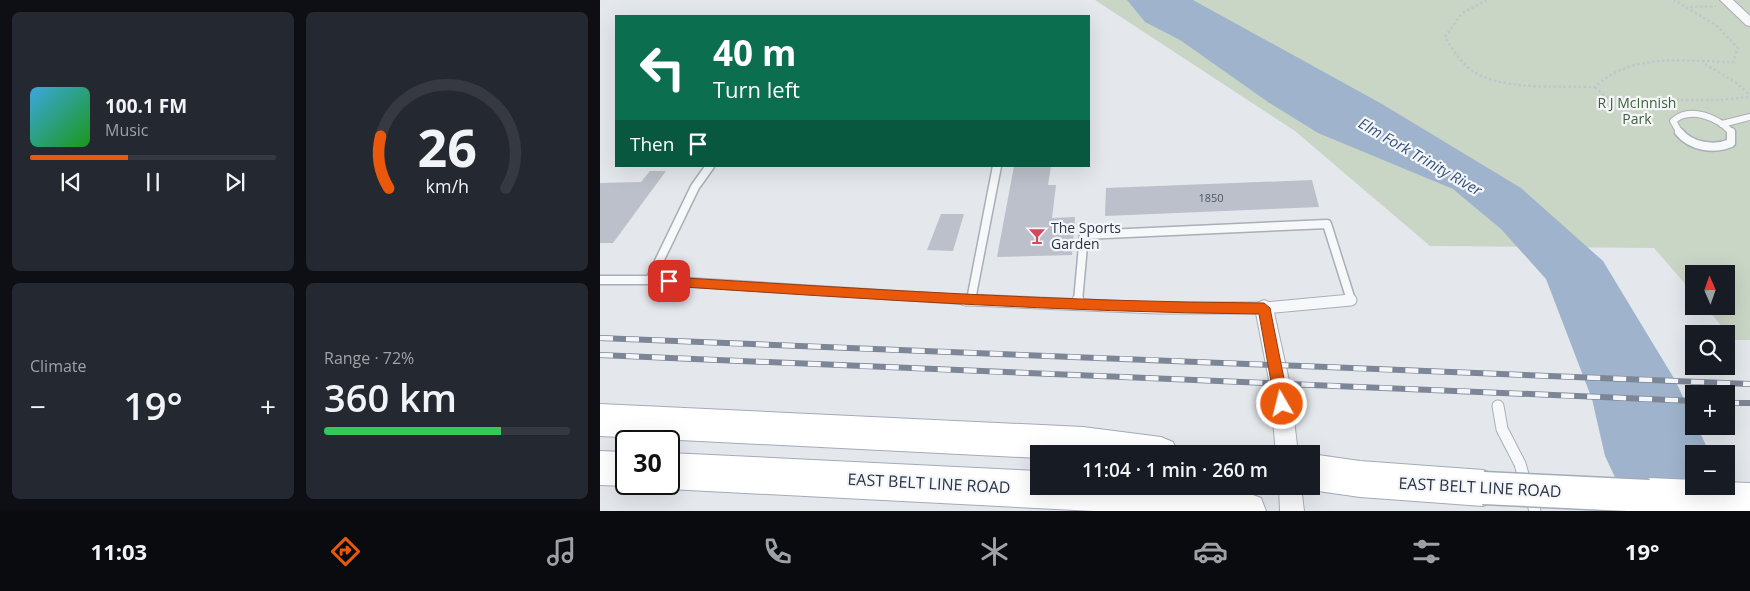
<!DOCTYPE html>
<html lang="en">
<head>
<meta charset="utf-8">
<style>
  body { margin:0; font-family:"Open Sans",sans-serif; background:#242831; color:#f1f3f6; height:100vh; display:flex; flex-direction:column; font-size:19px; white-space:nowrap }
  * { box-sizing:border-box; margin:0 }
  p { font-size:16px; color:#9ea1a6 }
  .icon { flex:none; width:28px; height:28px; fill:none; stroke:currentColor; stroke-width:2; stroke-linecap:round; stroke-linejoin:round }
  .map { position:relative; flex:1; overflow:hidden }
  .drawer { display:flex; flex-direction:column; gap:12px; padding:12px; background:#0d0f14; width:600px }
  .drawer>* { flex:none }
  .guide { position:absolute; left:15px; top:15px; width:475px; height:152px; border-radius:0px; box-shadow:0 5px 20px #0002; background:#0b6e4f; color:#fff; overflow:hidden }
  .needle { width:32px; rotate:358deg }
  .tools { position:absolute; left:1085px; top:265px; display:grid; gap:10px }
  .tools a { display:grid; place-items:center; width:50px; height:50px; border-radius:0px; background:#171b24; box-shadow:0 5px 20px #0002; font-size:25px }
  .speed { position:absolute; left:15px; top:430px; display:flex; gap:10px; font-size:25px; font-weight:700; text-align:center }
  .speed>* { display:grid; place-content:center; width:65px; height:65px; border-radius:50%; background:#171b24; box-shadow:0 5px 20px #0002; line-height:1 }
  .speed .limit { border:2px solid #111; border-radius:8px; background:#fff; color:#111 }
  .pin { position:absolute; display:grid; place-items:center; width:42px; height:42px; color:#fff; margin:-21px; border-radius:10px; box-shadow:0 2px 8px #0006 }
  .me { position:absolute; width:55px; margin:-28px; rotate:352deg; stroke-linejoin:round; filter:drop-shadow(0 0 4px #0008) }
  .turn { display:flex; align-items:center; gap:18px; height:105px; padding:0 15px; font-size:22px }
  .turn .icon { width:65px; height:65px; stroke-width:2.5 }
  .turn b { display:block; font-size:35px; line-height:42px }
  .then { display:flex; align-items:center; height:48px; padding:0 15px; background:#0003; gap:10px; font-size:19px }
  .big { font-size:38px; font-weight:600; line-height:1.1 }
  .drawer .card { flex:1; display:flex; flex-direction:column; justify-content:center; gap:8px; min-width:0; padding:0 18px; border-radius:8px; background:#242831 }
  .drawer .dial { align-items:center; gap:0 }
  .dial svg { height:130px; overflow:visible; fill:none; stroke:#363941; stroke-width:7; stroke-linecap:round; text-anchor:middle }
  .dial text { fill:#f1f3f6; stroke:none }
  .song { display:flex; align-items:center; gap:15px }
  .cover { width:60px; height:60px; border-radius:8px; background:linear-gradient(135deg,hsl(200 70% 55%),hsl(120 70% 35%)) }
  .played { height:5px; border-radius:2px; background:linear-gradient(90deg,#ea580c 40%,#363941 40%) }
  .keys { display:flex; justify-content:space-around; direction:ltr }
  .heat { display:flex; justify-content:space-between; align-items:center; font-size:28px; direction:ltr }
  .charge { height:8px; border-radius:4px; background:linear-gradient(90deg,#34c759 72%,#363941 0) }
  .drawer .tiles { flex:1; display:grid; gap:12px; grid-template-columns:repeat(2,1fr) }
  .trip { position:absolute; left:430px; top:445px; width:290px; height:50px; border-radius:0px; background:#171b24; box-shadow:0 5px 20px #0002; font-weight:600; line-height:50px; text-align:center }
  .tabs { display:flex; height:80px; justify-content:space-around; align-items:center; background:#090b0e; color:#9ea1a6 }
  .tabs .icon { width:35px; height:35px }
  .tabs .current { color:#ea580c }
  .tabs b { font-size:22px; color:#f1f3f6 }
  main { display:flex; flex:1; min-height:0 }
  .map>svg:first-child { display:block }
  .green { fill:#c9d6c5 }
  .water { fill:#9fb4cc }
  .building { fill:#bbc0ca }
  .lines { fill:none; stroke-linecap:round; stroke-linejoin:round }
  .lane-far2-casing { stroke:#a9aeb7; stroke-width:8 }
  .lane-far1-casing { stroke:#a9aeb7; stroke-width:11 }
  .lane-casing { stroke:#a9aeb7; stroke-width:13 }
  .street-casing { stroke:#a9aeb7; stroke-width:2 }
  .primary-casing { stroke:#a3abb8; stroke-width:2 }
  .path { stroke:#c2c5cb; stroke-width:2.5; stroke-dasharray:2.5 2.5; stroke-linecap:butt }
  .lane-far2 { stroke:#f7f8fa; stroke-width:6 }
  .lane-far1 { stroke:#f7f8fa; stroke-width:8 }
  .lane { stroke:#f7f8fa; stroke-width:11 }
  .street { fill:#f7f8fa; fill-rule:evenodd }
  .primary { fill:#fff; fill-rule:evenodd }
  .rail-casing { stroke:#7d8696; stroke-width:6 }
  .rail { stroke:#f4f6f9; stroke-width:4.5; stroke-dasharray:13; stroke-linecap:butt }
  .primary-bridge-casing { stroke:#a3abb8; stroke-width:35; stroke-linecap:butt }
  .primary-bridge { stroke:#fff; stroke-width:32 }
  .route { fill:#ea580c; stroke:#983908 }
  .labels { text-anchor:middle; stroke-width:4.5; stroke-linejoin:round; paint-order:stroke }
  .number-label { font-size:11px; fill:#4f5766 }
  .park-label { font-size:14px; fill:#3f6138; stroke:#f4f6f9 }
  .poi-label { font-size:14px; fill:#2b3445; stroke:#f4f6f9; text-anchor:start }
  .water-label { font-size:15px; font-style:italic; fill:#34527a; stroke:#f4f6f9 }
  .near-street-label { font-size:16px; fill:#2b3445; stroke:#f4f6f9 }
</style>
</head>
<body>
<main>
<section class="drawer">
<div class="tiles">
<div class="card">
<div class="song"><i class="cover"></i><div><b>100.1 FM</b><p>Music</p></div></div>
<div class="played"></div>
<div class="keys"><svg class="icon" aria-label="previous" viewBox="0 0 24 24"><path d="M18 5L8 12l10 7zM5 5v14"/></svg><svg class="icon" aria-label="pause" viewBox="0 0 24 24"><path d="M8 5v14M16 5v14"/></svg><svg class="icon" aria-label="next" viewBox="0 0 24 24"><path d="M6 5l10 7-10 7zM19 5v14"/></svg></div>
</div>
<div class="card dial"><svg viewBox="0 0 100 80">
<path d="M14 69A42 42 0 1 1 86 69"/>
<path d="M14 69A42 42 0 0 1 9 37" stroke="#ea580c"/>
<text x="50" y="56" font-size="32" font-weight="700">26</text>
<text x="50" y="72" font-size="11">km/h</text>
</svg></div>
<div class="card"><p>Climate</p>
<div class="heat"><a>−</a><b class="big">19°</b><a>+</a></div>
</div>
<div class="card"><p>Range · 72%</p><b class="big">360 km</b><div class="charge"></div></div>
</div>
</section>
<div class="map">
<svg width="1150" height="511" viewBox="0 0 1150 511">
  <rect width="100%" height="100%" fill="#e4e7ec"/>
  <path class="green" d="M 495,0 L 1150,0 L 1150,340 L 1133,340 L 1105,306 L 1126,306 L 1126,274 L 1094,274 L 1094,294 L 1054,248 L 830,246 L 695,131 Z"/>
  <path class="water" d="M 527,0 L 593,0 L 782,104 L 921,188 L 1003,261 L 1075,380 L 1094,420 L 1094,426 L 1097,426 L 1110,454 L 1094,454 L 1094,486 L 1031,511 L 1005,456 L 992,399 L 946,279 L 901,229 L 853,189 L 718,133 L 668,102 L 580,40 L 545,22 Z"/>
  <g class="building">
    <path d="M 414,166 L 451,166 L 448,185 L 456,185 L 452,218 L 475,217 L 472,255 L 397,257 Z"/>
    <path d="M 50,171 L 66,171 L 13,243 L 0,243 L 0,183 L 41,182 Z"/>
    <path d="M 712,180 L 719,207 L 505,216 L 506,188 Z"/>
    <path d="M 341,214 L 364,214 L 353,251 L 327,250 Z"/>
  </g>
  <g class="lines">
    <g class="lane-far2-casing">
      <g id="lane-far2">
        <path d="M 1122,124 L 1150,117"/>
        <path d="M 1080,133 L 1073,121 C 1090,106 1118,117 1132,133"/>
      </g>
    </g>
    <g class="lane-far1-casing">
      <g id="lane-far1">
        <path d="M 1079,132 C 1091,147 1114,150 1131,143 L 1131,132"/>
        <path d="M 110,166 L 95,187 L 50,280 L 371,300"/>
        <path d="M 0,280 L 50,280"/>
        <path d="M 391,301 L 371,300 L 397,166"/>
        <path d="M 478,301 L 484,235 L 727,224 L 751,300 L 742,301"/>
      </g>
    </g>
    <g class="lane-casing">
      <g id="lane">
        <path d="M 365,300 L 371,300"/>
        <path d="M 371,300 L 557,308 L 664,308 L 751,300"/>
        <path d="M 478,304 L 478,300"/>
        <path d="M 898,406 L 902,429 L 920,464 L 926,485"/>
        <path d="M 931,497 L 935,511"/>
      </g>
    </g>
    <g class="street-casing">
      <g id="street">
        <path d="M 1120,0 L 1133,0 L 1150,16 L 1150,26 L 1146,25 Z"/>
        <path d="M 664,300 L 671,303 L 673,308 L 690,385 L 698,454 L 676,454 L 670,385 L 655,308 L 657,303 Z"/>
        <path d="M 679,486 L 701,486 L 704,511 L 680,511 Z"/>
      </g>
    </g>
    <g class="primary-casing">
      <g id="primary">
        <path d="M 0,404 L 483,427 L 561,437 L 573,442 L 578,454 L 439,454 L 439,458 L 0,436 Z"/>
        <path d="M 0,451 L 26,452 L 26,484 L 33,484 L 26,486 L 0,485 Z"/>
        <path d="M 69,453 L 439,471 L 439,486 L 592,486 L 648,493 L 661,498 L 666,511 L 494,511 L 69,489 L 57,484 L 69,484 Z"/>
        <path d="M 711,454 L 760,461 L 883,470 L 896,475 L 901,488 L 896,501 L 883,506 L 760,497 L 711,490 L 703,486 L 711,486 Z"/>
        <path d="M 1049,478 L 1094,480 L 1094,486 L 1126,486 L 1126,482 L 1150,483 L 1150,511 L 1042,511 L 1036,509 L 1031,496 L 1036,483 Z"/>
      </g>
    </g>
    <g class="path">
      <path d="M 887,0 L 862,13 L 845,37 C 852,49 860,61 871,70 C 900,91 960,86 995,87 C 1033,51 1085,62 1133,62 L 1138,48 L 1116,25 L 1074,0"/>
      <path d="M 1090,7 L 1116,6"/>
      <path d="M 1105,64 L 1135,82 L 1150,95"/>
      <path d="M 995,87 L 1006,97 L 1028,100 L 1118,100 L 1150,97"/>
    </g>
    <use href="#lane-far2" class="lane-far2"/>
    <use href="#lane-far1" class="lane-far1"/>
    <use href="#lane" class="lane"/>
    <use href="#street" class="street"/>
    <use href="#primary" class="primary"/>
    <g class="rail-casing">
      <g id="rail">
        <path d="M 0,338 L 1150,384"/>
        <path d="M 0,355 L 1094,401"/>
        <path d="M 1126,403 L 1150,403"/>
      </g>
    </g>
    <use href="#rail" class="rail"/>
    <g class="primary-bridge-casing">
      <path id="primary-bridge" d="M 883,488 L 1049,496"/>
    </g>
    <use href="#primary-bridge" class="primary-bridge"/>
  </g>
  <path class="route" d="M 69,277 C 267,289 465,302 664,303 L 670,308 L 689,404 L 687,408 L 682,410 L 677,408 L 675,404 L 659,314 C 462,312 265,299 69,286 L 63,281 Z"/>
  <defs>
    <g id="bar-bare" transform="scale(1.35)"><path d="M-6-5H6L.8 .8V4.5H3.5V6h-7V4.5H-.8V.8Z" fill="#d1495b" stroke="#f4f6f9" stroke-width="2.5" paint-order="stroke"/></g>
  </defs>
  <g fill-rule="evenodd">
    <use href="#bar-bare" x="437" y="236"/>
  </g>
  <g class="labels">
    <g class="number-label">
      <text x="611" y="202">1850</text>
    </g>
    <g class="park-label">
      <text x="1037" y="108">R J McInnish<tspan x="1037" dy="16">Park</tspan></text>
    </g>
    <g class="poi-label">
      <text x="451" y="233">The Sports<tspan x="451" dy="16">Garden</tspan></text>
    </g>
    <g class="water-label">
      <text transform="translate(820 157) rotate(30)" y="5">Elm Fork Trinity River</text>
    </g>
    <g class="near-street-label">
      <text transform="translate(329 483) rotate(3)" y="6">EAST BELT LINE ROAD</text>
      <text transform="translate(880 487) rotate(3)" y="6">EAST BELT LINE ROAD</text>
    </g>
  </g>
</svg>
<div class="tools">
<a><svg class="needle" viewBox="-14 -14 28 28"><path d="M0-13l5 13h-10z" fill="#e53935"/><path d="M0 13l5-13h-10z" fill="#9ea1a6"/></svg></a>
<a><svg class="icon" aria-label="search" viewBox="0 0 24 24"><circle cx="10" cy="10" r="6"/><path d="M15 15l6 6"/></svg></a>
<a>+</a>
<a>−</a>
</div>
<div class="speed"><div class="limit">30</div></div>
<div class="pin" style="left:69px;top:281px;background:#d93025"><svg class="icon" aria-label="arrive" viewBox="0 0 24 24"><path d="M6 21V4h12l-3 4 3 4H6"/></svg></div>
<svg class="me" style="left:682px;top:404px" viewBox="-20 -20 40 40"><circle r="17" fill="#ea580c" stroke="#fff" stroke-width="3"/><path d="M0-11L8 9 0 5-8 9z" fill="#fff"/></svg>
<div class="trip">11:04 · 1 min · 260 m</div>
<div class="guide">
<div class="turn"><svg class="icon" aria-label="left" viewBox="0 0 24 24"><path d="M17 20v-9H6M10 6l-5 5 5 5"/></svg><div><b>40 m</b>Turn left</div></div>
<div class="then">Then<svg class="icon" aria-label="arrive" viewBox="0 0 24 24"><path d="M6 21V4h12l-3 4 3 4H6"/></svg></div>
</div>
</div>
</main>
<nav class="tabs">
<b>11:03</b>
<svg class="icon current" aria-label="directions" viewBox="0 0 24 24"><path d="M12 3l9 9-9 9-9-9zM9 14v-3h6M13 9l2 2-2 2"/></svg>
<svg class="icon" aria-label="music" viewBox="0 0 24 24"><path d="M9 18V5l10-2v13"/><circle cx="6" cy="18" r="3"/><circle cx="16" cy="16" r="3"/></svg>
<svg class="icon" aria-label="phone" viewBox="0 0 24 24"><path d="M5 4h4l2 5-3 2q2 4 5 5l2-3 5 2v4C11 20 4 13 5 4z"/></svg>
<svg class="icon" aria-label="climate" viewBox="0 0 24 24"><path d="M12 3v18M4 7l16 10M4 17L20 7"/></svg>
<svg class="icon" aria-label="car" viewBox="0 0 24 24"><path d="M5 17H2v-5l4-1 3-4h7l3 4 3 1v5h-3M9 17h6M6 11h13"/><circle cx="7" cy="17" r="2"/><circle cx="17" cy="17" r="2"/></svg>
<svg class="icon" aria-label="filters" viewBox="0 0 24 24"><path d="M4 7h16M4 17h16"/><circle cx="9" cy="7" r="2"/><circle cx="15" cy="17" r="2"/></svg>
<b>19°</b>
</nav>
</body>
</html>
